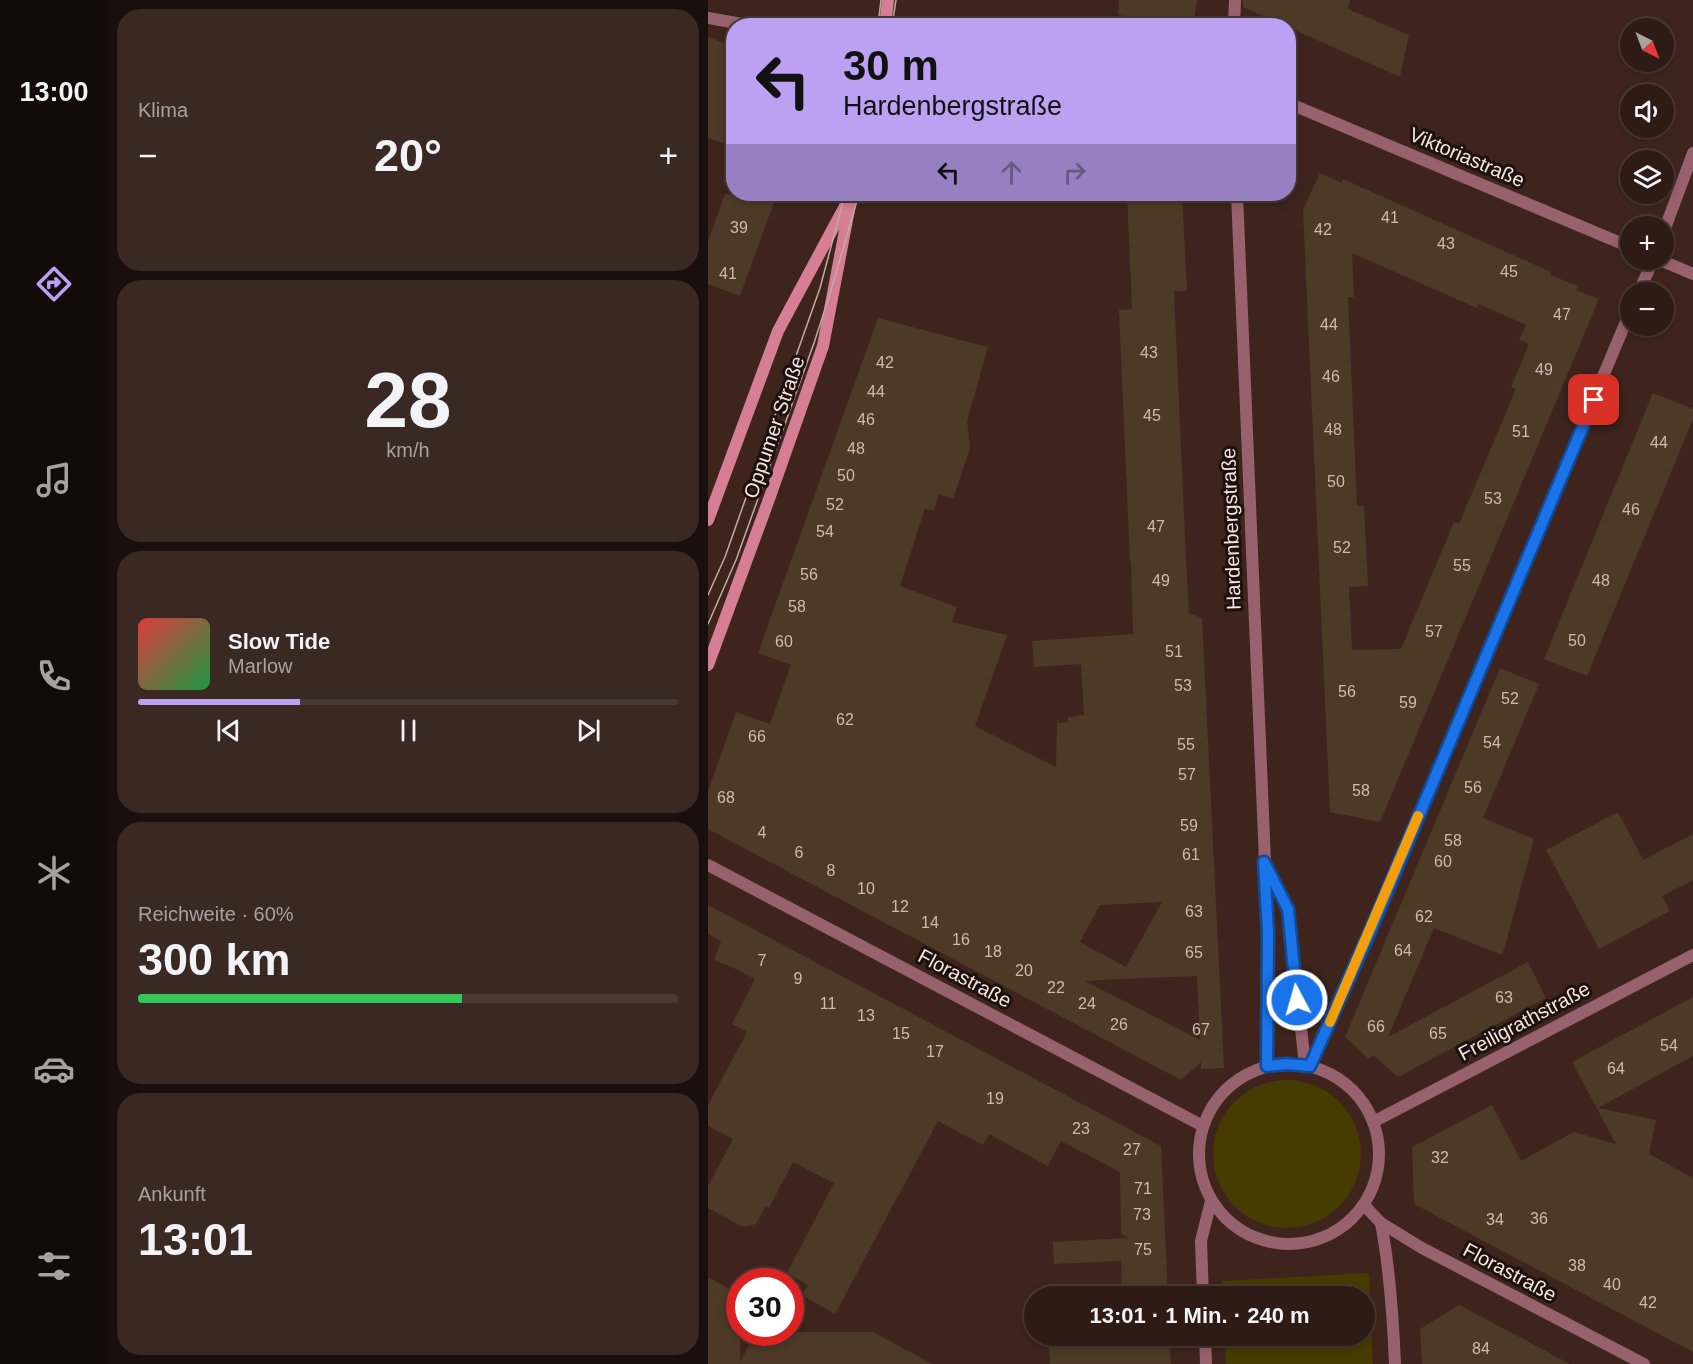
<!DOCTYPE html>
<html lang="de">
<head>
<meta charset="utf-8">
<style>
  body { margin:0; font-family:Helvetica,sans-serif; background:#3a2823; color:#f1f3f6; height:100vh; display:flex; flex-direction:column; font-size:22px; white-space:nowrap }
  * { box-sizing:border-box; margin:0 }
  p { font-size:20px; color:#a7a1a1 }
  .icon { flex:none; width:33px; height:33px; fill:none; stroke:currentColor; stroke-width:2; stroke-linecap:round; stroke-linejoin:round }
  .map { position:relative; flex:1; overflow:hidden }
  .panel { display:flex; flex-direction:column; gap:9px; padding:9px; background:#190f0c; width:600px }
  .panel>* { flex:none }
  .top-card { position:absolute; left:18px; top:18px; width:570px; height:183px; border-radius:24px; box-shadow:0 3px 9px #0003,0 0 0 2px #493935; background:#bca0f2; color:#111; overflow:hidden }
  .needle { width:39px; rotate:138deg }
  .buttons { position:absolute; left:912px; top:18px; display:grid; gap:12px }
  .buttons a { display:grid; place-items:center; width:54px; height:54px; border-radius:50%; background:#2e1b16; box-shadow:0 3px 9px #0003,0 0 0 2px #493935; font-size:30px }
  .speed { position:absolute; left:18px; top:1268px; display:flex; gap:12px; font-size:30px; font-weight:700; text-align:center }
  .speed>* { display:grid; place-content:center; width:78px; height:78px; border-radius:50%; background:#2e1b16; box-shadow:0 3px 9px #0003,0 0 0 2px #493935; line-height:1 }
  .speed .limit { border:9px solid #d22; background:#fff; color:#111 }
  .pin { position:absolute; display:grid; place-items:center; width:51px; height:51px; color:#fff; margin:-26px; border-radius:12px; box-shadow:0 3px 9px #0006 }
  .me { position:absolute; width:66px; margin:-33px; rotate:354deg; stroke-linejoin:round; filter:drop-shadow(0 0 4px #0008) }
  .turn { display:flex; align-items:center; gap:21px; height:126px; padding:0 18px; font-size:27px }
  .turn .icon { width:78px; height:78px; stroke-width:2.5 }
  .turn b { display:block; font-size:42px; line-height:51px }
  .lanes { display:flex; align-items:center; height:57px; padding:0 18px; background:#0003; justify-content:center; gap:30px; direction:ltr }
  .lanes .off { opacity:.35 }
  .big { font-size:45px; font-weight:700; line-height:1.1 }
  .panel .widget { flex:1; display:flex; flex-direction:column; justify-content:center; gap:9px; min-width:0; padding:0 21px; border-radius:24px; background:#3a2823 }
  .panel .dial { align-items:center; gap:0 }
  .dial b { font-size:78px; line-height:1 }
  .song { display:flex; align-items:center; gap:18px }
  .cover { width:72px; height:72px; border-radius:9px; background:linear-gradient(135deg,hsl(0 70% 55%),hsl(140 70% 35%)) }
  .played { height:6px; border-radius:3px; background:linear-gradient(90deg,#bca0f2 30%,#493935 30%) }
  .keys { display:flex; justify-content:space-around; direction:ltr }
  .heat { display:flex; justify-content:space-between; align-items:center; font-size:33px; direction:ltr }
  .charge { height:9px; border-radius:4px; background:linear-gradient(90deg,#34c759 60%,#493935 0) }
  .trip { position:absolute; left:316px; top:1286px; width:351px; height:60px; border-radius:30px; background:#2e1b16; box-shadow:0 3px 9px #0003,0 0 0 2px #493935; font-weight:700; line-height:60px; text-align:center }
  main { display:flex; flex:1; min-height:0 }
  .dock { display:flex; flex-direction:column; width:108px; justify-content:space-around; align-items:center; background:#120b09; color:#a7a1a1 }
  .dock .icon { width:42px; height:42px }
  .dock .active { color:#bca0f2 }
  .dock b { font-size:27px; color:#f1f3f6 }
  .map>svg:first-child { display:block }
  .green { fill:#463b01 }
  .building { fill:#4d3a26; fill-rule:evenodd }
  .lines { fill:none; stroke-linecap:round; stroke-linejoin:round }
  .lane { stroke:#98616e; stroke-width:12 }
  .street { stroke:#98616e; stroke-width:12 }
  .secondary { stroke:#d57e94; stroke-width:12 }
  .tram { stroke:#c0aca7; stroke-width:1.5 }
  .route-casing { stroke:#114b97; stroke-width:15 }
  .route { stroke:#1a73e8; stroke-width:10 }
  .slow { stroke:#f59e0b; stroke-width:10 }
  .labels { text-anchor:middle; stroke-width:6; stroke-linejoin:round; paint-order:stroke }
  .number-label { font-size:16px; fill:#ccbab1 }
  .street-label { font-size:20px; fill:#f6e4df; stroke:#1c110e }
</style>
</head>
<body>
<main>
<nav class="dock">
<b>13:00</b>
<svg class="icon active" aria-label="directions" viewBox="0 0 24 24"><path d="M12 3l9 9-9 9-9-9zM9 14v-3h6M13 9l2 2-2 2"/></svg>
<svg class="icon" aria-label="music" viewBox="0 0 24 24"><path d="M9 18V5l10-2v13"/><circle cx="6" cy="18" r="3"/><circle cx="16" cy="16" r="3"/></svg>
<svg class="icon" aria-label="phone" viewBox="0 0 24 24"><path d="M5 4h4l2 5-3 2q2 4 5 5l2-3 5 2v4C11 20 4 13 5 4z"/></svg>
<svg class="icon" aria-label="climate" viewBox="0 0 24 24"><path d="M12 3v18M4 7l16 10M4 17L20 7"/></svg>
<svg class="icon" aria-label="car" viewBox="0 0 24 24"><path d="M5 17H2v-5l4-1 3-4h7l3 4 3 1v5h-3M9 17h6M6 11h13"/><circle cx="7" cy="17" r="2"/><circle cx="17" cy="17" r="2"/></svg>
<svg class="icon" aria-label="filters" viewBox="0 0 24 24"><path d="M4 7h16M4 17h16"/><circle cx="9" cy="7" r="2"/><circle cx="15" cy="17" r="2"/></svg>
</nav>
<section class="panel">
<div class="widget"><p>Klima</p>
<div class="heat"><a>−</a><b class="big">20°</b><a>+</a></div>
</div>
<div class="widget dial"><b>28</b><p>km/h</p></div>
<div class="widget">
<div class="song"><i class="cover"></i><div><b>Slow Tide</b><p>Marlow</p></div></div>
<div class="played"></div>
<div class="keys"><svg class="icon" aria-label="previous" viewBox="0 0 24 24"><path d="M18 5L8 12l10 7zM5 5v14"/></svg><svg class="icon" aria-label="pause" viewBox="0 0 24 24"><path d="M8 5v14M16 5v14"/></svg><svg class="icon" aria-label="next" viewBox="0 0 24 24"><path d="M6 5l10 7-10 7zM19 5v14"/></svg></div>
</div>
<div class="widget"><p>Reichweite · 60%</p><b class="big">300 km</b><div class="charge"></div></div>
<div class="widget"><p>Ankunft</p><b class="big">13:01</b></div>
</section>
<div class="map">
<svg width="985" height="1364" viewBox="0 0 985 1364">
  <rect width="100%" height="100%" fill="#3e241d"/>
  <g class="green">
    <circle cx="579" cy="1154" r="74"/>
    <path d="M 661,1273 L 665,1364 L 518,1364 L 516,1335 L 657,1335 L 657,1296 L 515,1296 L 514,1281 Z"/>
  </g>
  <g class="building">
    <path d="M 411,0 L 489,0 L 485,26 L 410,15 Z"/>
    <path d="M 535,0 L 642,0 L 640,9 L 701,35 L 692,77 L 580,27 L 580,26 L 577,26 L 535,7 Z"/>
    <path d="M 0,37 L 26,47 L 26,147 L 0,138 Z"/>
    <path d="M 612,173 L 634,183 L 635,179 L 843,272 L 842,275 L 870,286 L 868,290 L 891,299 L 672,822 L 622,812 L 595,210 ZM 644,253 L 769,308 L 771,304 L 818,325 L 811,340 L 821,344 L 803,387 L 808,389 L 751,524 L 746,522 L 693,649 L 644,650 L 641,587 L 660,586 L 656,506 L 649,506 L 640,297 L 646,297 Z"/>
    <path d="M 17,194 L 69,194 L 32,296 L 0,284 L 0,241 Z"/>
    <path d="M 419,194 L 474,194 L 479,291 L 466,291 L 478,560 L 481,613 L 494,618 L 516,1068 L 493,1069 L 493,1062 L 473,1080 L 0,829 L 0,791 L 28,712 L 62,724 L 83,665 L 50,653 L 170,318 L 280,347 L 259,421 L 262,448 L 245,499 L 231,494 L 226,511 L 217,508 L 192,586 L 249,607 L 244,622 L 299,635 L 267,726 L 348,767 L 349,723 L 360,722 L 360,717 L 376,715 L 373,664 L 326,667 L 324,641 L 425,634 L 423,562 L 422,562 L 411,310 L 424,309 ZM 454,902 L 418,967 L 372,942 L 392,905 ZM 489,976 L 492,1040 L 377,981 L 412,979 Z"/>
    <path d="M 945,393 L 985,409 L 985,419 L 879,676 L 836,659 Z"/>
    <path d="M 792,668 L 831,684 L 775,818 L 826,839 L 799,939 L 794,955 L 726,928 L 680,1037 L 820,962 L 838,998 L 690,1077 L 665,1055 L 661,1059 L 637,1037 Z"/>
    <path d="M 910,812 L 935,860 L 985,834 L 985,880 L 954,896 L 962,911 L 891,949 L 838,850 Z"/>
    <path d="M 0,905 L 453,1146 L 460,1296 L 414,1296 L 413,1261 L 346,1264 L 345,1242 L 421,1238 L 413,1234 L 412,1172 L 353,1141 L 340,1166 L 281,1134 L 275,1145 L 230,1121 L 127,1314 L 94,1295 L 100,1285 L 79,1273 L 126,1183 L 85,1162 L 61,1208 L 57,1207 L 48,1224 L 35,1227 L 0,1208 L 0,1186 L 25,1139 L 0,1126 L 0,1105 L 39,1032 L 24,1024 L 47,979 L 26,968 L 6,960 L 13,941 L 0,934 Z"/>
    <path d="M 985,997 L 985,1056 L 890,1108 L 948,1120 L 941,1154 L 985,1178 L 985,1352 L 706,1204 L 704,1147 L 784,1105 L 813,1161 L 866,1132 L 908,1144 L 864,1062 Z"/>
    <path d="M 0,1277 L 32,1295 L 32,1362 L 48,1332 L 165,1332 L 224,1364 L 0,1364 Z"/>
    <path d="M 751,1305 L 862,1364 L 714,1364 L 712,1329 Z"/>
    <path d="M 341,1335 L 461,1335 L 463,1364 L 342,1364 Z"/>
  </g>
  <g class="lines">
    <path class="lane" d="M 0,18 L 45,26"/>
    <g class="street">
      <path d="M 526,26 L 527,0"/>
      <path d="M 580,103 L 922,247"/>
      <path d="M 529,194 L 560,933 L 559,1067"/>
      <path d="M 956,231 L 985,153"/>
      <path d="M 952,260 L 985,274"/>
      <path d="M 931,292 L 945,260"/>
      <path d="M 0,865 L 495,1126"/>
      <path d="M 559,868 L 580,909 L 597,1065"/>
      <circle cx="581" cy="1154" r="90"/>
      <path d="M 602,1067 L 664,927 L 922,312"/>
      <path d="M 665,1122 L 985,955"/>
      <path d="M 656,1205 L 673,1223 L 714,1248 L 936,1364"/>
      <path d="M 673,1223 C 682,1270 685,1316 687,1364"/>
      <path d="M 495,1296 L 493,1241 L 503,1201"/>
      <path d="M 497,1335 L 498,1364"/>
    </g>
    <g class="secondary">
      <path d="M 177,26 L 180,0"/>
      <path d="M 0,520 L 70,331 L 137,206"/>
      <path d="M 0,665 L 60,502 L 115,346 L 144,194"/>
    </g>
    <g class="tram">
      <path d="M 170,26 L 173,0"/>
      <path d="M 184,26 L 188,0"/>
      <path d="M 0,595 L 17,557 L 112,288 L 137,194"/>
      <path d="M 0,624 L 28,560 L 106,343 L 121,297 L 151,194"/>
    </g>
  </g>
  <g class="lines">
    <g class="route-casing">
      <path id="route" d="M 589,1000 L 580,909 L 556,862 L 560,933 L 559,1066 L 578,1064 L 602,1066 L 664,927 L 886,400"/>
    </g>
    <use href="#route" class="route"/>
    <path class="slow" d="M 622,1022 L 710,816"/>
  </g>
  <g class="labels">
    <g class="number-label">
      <text x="682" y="223">41</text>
      <text x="31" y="233">39</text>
      <text x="615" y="235">42</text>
      <text x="738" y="249">43</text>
      <text x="801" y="277">45</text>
      <text x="20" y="279">41</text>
      <text x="854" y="320">47</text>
      <text x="621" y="330">44</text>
      <text x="441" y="358">43</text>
      <text x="177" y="368">42</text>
      <text x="836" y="375">49</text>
      <text x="623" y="382">46</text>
      <text x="168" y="397">44</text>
      <text x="444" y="421">45</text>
      <text x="158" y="425">46</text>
      <text x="625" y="435">48</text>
      <text x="813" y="437">51</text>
      <text x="951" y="448">44</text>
      <text x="148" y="454">48</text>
      <text x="138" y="481">50</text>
      <text x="628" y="487">50</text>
      <text x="785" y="504">53</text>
      <text x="127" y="510">52</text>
      <text x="923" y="515">46</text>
      <text x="448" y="532">47</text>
      <text x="117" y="537">54</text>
      <text x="634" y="553">52</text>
      <text x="754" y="571">55</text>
      <text x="101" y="580">56</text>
      <text x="453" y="586">49</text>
      <text x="893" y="586">48</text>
      <text x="89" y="612">58</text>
      <text x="726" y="637">57</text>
      <text x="869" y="646">50</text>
      <text x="76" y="647">60</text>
      <text x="466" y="657">51</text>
      <text x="475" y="691">53</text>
      <text x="639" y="697">56</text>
      <text x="802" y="704">52</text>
      <text x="700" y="708">59</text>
      <text x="137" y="725">62</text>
      <text x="49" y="742">66</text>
      <text x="784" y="748">54</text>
      <text x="478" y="750">55</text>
      <text x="479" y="780">57</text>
      <text x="765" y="793">56</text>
      <text x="653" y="796">58</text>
      <text x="18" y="803">68</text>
      <text x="481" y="831">59</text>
      <text x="54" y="838">4</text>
      <text x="745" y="846">58</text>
      <text x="91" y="858">6</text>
      <text x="483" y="860">61</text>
      <text x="735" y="867">60</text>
      <text x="123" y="876">8</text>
      <text x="158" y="894">10</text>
      <text x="192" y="912">12</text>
      <text x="486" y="917">63</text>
      <text x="716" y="922">62</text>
      <text x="222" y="928">14</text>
      <text x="253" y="945">16</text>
      <text x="695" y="956">64</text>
      <text x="285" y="957">18</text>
      <text x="486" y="958">65</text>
      <text x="54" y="966">7</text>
      <text x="316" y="976">20</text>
      <text x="90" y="984">9</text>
      <text x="348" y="993">22</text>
      <text x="796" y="1003">63</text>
      <text x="120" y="1009">11</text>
      <text x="379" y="1009">24</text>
      <text x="158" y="1021">13</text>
      <text x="411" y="1030">26</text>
      <text x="668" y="1032">66</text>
      <text x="493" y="1035">67</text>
      <text x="193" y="1039">15</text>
      <text x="730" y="1039">65</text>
      <text x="961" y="1051">54</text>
      <text x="227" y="1057">17</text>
      <text x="908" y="1074">64</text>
      <text x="287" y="1104">19</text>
      <text x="373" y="1134">23</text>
      <text x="424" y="1155">27</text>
      <text x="732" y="1163">32</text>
      <text x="435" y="1194">71</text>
      <text x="434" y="1220">73</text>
      <text x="831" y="1224">36</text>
      <text x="787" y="1225">34</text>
      <text x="435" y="1255">75</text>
      <text x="869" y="1271">38</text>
      <text x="904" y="1290">40</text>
      <text x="940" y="1308">42</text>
      <text x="773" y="1354">84</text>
    </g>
    <g class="street-label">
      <text transform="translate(759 157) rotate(23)" y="7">Viktoriastraße</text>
      <text transform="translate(66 427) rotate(-71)" y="7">Oppumer Straße</text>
      <text transform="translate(523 529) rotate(-92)" y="7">Hardenbergstraße</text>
      <text transform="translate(257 978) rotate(28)" y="7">Florastraße</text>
      <text transform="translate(816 1021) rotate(-28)" y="7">Freiligrathstraße</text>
      <text transform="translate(802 1272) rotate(28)" y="7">Florastraße</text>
    </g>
  </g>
</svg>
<div class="buttons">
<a><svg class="needle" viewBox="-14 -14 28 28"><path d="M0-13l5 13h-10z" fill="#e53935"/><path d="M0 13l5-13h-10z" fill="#a7a1a1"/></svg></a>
<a><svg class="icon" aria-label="sound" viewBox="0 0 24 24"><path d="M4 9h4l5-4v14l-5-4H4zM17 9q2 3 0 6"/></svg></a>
<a><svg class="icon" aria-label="layers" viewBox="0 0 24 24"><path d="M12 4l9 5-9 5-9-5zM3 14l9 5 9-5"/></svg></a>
<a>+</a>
<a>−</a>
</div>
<div class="speed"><div class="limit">30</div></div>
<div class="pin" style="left:886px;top:400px;background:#d93025"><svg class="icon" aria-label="arrive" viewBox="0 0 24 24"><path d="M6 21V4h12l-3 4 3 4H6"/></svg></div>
<svg class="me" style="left:589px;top:1000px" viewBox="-20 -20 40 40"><circle r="17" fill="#1a73e8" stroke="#fff" stroke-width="3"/><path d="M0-11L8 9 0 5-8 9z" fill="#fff"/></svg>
<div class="trip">13:01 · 1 Min. · 240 m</div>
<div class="top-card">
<div class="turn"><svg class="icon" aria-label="left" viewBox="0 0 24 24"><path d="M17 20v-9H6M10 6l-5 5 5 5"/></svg><div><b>30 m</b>Hardenbergstraße</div></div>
<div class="lanes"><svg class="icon" aria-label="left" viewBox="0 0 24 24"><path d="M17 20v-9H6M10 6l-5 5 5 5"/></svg><svg class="icon off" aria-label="ahead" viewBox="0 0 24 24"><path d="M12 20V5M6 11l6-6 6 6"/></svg><svg class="icon off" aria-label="right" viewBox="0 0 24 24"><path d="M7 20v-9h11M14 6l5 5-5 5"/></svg></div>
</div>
</div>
</main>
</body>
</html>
